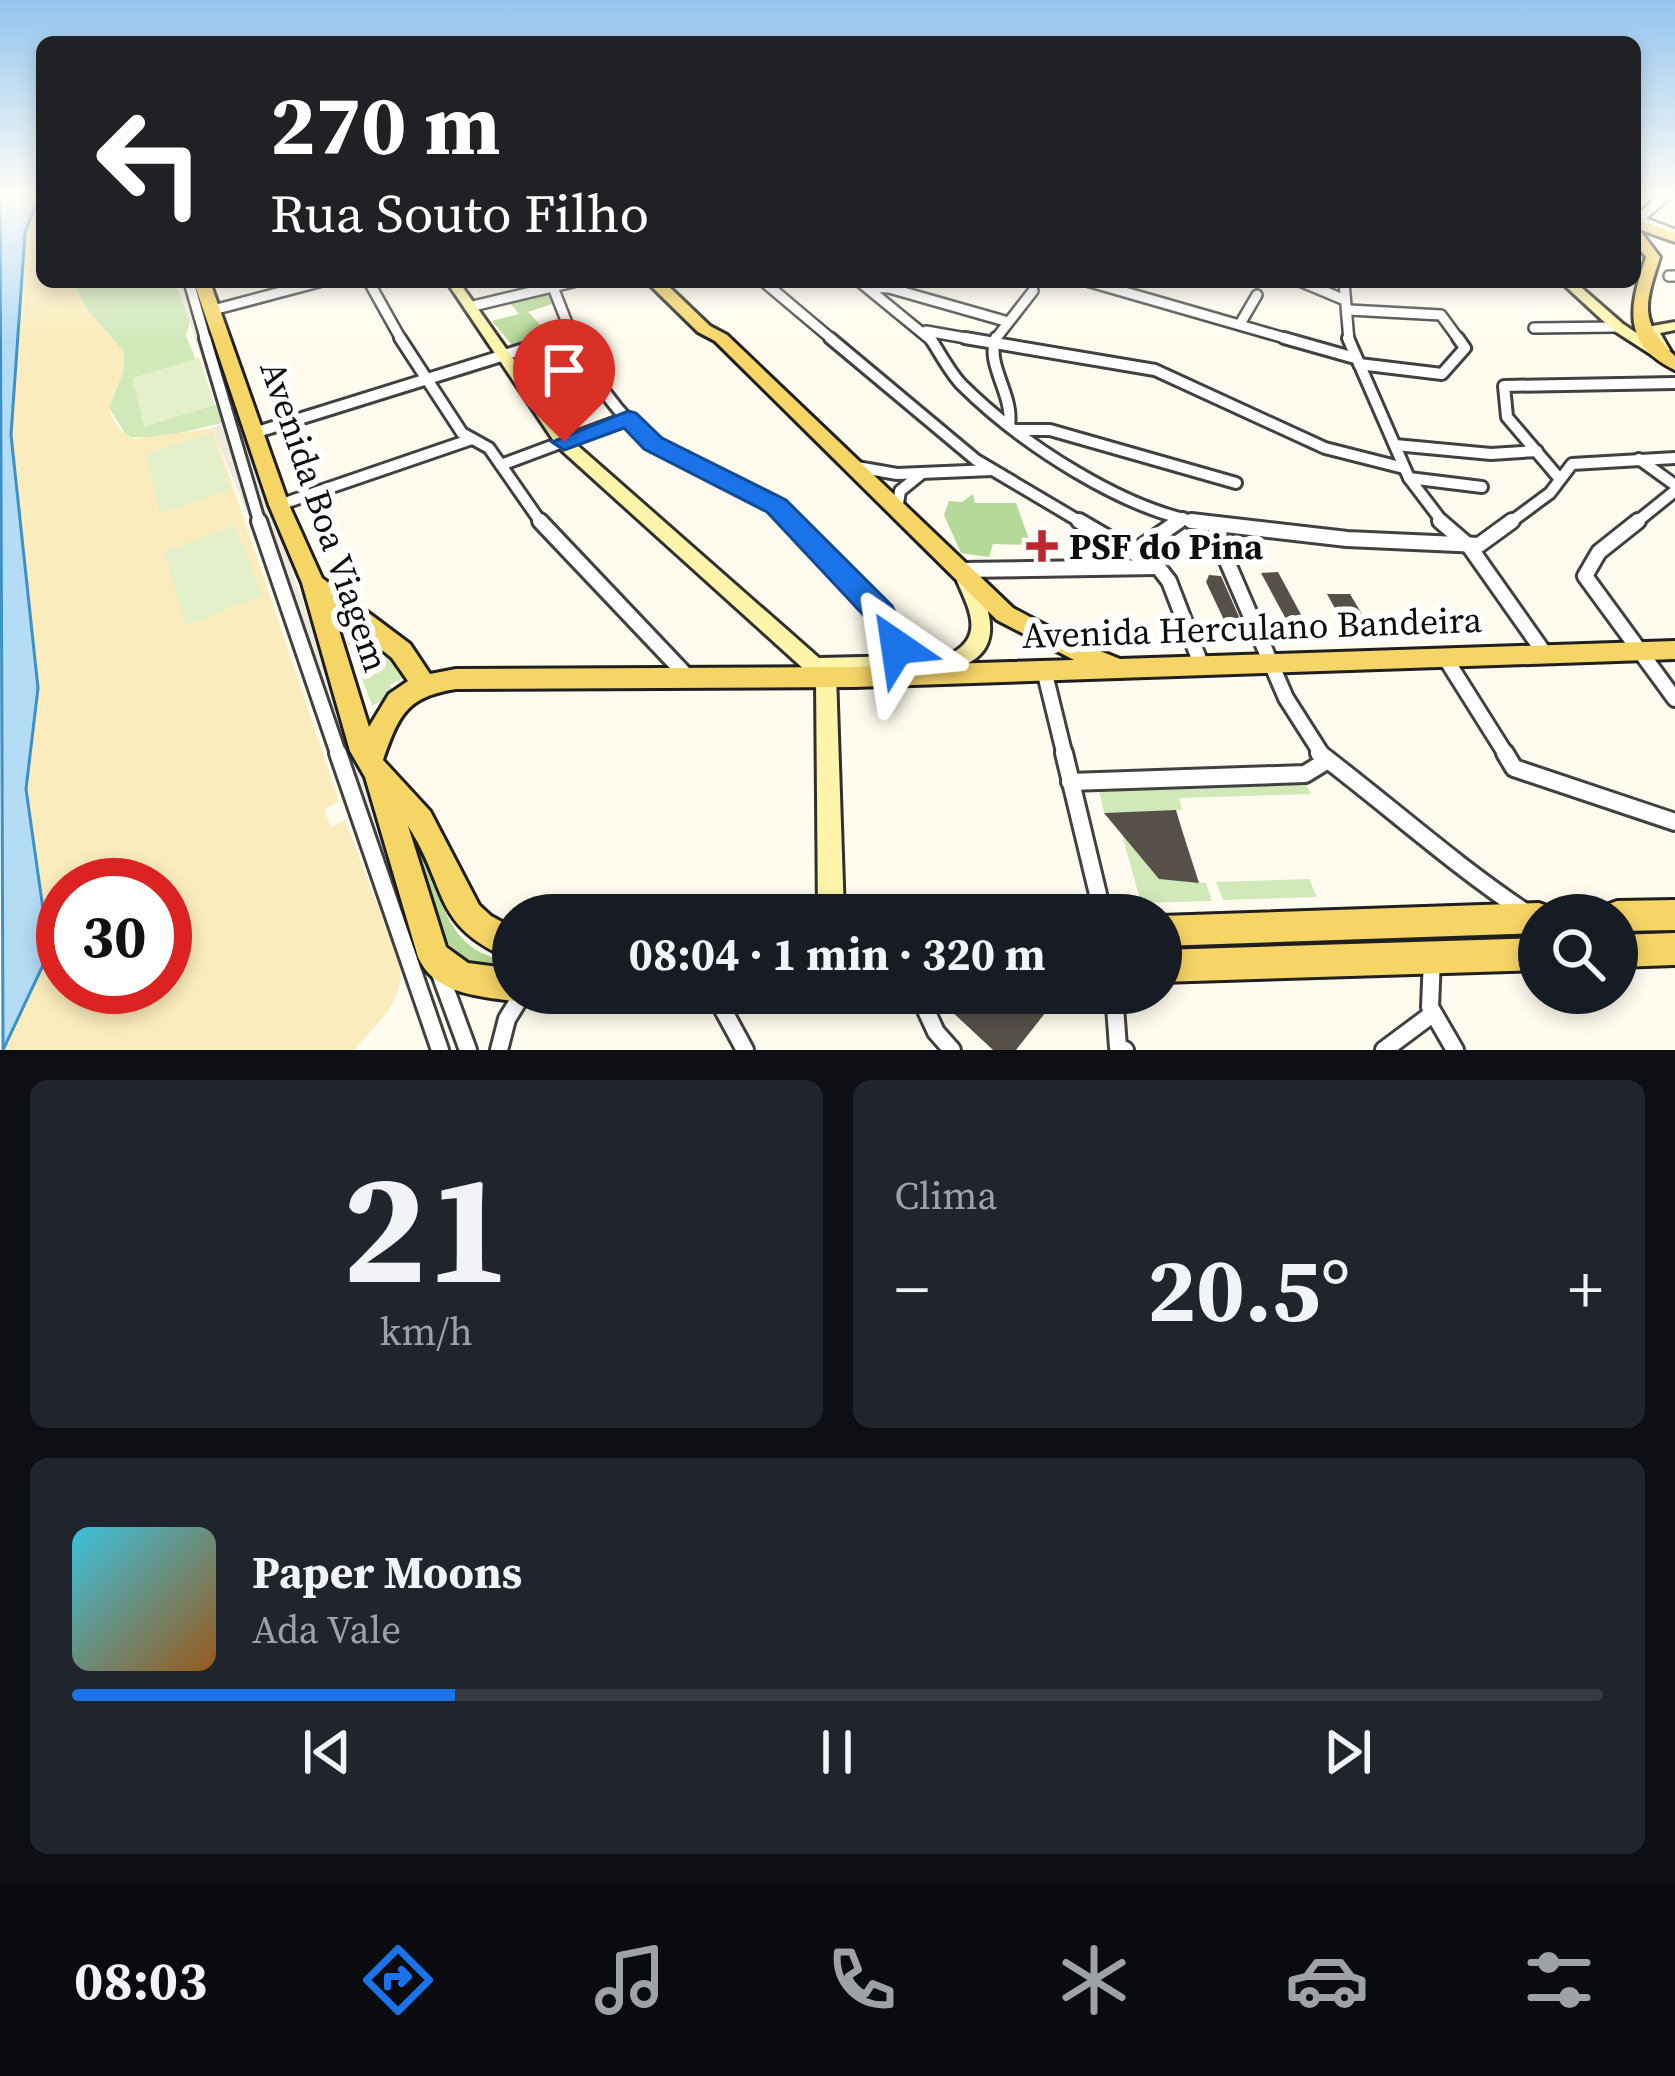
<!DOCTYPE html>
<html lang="pt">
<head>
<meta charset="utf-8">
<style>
  body { margin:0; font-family:"Source Serif 4",serif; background:#20242c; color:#f1f3f6; height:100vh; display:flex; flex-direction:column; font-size:45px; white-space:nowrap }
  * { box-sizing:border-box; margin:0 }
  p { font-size:39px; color:#9ea1a6 }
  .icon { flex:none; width:66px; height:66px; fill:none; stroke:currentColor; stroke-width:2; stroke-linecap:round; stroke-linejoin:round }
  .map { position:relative; height:1050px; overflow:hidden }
  .details { display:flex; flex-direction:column; gap:30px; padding:30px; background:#0d0f14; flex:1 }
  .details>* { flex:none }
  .top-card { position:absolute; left:36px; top:36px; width:1605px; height:252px; border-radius:18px; box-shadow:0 6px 18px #0003; background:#202124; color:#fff; overflow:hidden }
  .tools { position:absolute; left:1518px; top:894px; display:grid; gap:24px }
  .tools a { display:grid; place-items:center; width:120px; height:120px; border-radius:50%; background:#171b24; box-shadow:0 6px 18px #0003; font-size:60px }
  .speed { position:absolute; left:36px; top:858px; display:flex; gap:24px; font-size:60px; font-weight:700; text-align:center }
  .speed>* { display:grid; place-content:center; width:156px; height:156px; border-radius:50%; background:#171b24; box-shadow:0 6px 18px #0003; line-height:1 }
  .speed .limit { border:18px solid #d22; background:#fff; color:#111 }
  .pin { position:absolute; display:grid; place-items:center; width:102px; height:102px; color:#fff; margin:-123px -51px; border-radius:50% 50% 50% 0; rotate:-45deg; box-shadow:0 0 12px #0007 }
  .pin .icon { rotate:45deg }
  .me { position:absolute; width:132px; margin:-66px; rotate:328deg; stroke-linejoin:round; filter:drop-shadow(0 0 9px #0008) }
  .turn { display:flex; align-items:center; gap:42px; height:252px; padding:0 36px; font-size:54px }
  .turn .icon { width:156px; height:156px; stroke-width:2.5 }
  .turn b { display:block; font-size:84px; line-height:102px }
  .big { font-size:90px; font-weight:700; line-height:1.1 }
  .details .card { flex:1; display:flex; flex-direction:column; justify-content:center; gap:18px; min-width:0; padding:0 42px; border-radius:18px; background:#20242c }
  .details .dial { align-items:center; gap:0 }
  .dial b { font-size:156px; line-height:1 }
  .song { display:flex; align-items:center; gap:36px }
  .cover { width:144px; height:144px; border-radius:18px; background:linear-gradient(135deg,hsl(190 70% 55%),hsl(30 70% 35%)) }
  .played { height:12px; border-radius:6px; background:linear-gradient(90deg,#1a73e8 25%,#363941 25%) }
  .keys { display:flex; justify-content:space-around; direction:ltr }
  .heat { display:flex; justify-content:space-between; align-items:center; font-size:66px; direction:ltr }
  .details .tiles { flex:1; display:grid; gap:30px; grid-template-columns:1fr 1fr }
  .card:last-child { grid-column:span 2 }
  .trip { position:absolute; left:492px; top:894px; width:690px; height:120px; border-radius:60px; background:#171b24; box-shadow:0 6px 18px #0003; font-weight:700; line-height:120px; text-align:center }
  .tabs { display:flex; height:192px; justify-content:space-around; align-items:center; background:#090b0e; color:#9ea1a6 }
  .tabs .icon { width:84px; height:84px }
  .tabs .current { color:#1a73e8 }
  .tabs b { font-size:54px; color:#f1f3f6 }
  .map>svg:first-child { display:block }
  .green { fill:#d1e9b9 }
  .forest { fill:#b5d998 }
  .sand { fill:#faecbc; fill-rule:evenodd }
  .pitch { fill:#e3f0ca }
  .plaza { fill:#efeade }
  .water { fill:#b4dcf5; stroke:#3c91cb; stroke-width:3 }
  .building { fill:#564f4a }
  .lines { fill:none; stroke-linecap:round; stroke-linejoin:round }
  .street-far3-casing { stroke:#414141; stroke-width:14 }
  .street-far2-casing { stroke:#414141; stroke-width:16 }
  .street-far1-casing { stroke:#414141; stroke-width:20 }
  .street-casing { stroke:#414141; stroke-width:22 }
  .secondary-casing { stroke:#303030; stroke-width:6 }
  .primary-casing { stroke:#1f1f1f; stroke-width:6 }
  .street-far3 { stroke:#fff; stroke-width:9 }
  .street-far2 { stroke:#fff; stroke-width:10 }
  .street-far1 { stroke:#fff; stroke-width:14 }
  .street { stroke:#fff; stroke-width:16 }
  .secondary { fill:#fef5ab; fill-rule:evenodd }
  .primary { fill:#f6d567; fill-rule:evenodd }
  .route { fill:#1a73e8; stroke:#114b97; stroke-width:3 }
  .poi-dot { fill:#bc272d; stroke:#fff; stroke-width:4.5 }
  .labels { text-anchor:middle; stroke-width:12; stroke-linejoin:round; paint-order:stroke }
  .street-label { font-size:36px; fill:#0e0e0e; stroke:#fff }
  .poi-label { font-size:36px; font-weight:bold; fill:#0e0e0e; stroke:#fff; text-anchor:start }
</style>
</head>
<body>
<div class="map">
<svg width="1675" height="1050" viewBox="0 0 1675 1050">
  <rect width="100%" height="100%" fill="#fffcef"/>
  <g class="green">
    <path d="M 72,282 L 175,282 L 190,320 L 186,336 L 215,405 L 226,417 L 222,423 L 158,438 L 127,437 L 109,407 L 123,372 L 124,352 L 87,309 Z"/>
    <path d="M 332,602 L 413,673 L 390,685 L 396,697 L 372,705 Z"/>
    <path d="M 1306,784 L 1311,794 L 1179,798 L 1182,810 L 1104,813 L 1099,790 Z"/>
    <path d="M 1121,831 L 1159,879 L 1206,883 L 1212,901 L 1141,903 Z"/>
    <path d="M 1309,879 L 1317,897 L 1223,900 L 1216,882 Z"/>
  </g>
  <g class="forest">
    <path d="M 548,291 L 552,304 L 528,312 L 550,335 L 513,346 L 492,321 L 519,314 L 508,301 Z"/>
    <path d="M 973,494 L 975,503 L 1016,503 L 1031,545 L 993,544 L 989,557 L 961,553 L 944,515 L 949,501 L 962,502 Z"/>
    <path d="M 401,813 C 409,826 419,839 424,854 C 443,904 450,956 513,961 L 513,973 L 478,968 L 442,939 Z"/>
    <path d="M 1539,929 L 1539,941 L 1161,952 L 1161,940 Z"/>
  </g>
  <path class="sand" d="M 42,195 L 42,282 L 72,282 L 87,309 L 124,352 L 123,372 L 109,406 C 113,421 120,435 137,439 L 213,428 L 339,801 L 324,810 L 331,827 L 345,820 L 400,964 C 405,1002 377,1023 354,1050 L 3,1050 L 44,963 L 47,937 L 26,789 L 38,688 L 11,435 L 25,233 L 31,207 ZM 63,885 L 165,885 L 165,987 L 63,987 Z"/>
  <g class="pitch">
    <path d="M 199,358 L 215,405 L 144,427 L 132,378 Z"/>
    <path d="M 212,433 L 230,490 L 160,514 L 146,454 Z"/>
    <path d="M 235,525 L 262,595 L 186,626 L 164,552 Z"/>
  </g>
  <path class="plaza" d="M 177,282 L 194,282 L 396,875 L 427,977 L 406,987 L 266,559 L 216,437 L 213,428 L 222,423 Z"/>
  <path class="water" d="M 0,195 L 40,195 L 25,233 L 11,435 L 38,688 L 26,789 L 47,937 L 44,963 L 3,1050 Z"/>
  <g class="building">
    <path d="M 1278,572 L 1311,633 L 1294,634 L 1261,573 Z"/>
    <path d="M 1209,575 L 1221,576 L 1240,619 L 1224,620 L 1206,582 Z"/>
    <path d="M 1327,594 L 1350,594 L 1372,631 L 1348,632 Z"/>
    <path d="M 1176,810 L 1182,830 L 1199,883 L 1159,879 L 1104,813 Z"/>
    <path d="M 1053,1003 L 1016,1050 L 993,1050 L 948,1008 Z"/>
  </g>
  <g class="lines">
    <g class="street-far3-casing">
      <g id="street-far3">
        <path d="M 1635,219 L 1675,234"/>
        <path d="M 1638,220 L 1666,195"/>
        <path d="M 1669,276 L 1675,276"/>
        <path d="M 189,282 L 206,341"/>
        <path d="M 369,282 L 402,341"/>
        <path d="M 551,282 L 574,341"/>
        <path d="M 764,282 L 834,341"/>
        <path d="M 860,282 L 932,341"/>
        <path d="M 1090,282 L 1295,341"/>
        <path d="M 1302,282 L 1345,300"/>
        <path d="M 1344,282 L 1349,341"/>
        <path d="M 867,287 L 889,288 L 1005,321"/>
        <path d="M 469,307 L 573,282"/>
        <path d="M 213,310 L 319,282"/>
        <path d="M 1349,310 L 1441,315 L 1460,341"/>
        <path d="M 1240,324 L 1257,295"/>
        <path d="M 1534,328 L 1618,327"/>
        <path d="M 926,331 L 983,341"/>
        <path d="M 549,341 L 571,334"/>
        <path d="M 994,341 L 1033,291"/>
      </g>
    </g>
    <g class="street-far2-casing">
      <g id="street-far2">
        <path d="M 205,338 L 260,524"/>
        <path d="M 400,338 L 462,433 L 489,448 L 542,524"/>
        <path d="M 572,338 C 594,380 624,427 666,451 C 711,477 757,488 796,524"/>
        <path d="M 830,338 L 976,460 L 1084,524"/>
        <path d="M 930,338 C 940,353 949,371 961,384 C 1019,442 1127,514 1210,524"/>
        <path d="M 965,338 L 1155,370 L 1325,448 L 1404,468"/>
        <path d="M 996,338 C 985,364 1014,395 1009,425"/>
        <path d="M 1284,338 L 1355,358"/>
        <path d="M 1348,338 L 1409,478 L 1444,524"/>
        <path d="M 1359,364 L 1442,374 L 1465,348 L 1458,338"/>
        <path d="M 1016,430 L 1050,430 L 1236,483"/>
        <path d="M 254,433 L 559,338"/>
        <path d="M 1395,445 L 1491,454 L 1537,451"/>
        <path d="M 1639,459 L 1675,485"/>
        <path d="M 501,465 L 627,418"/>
        <path d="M 857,467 L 897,474 L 992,470"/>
        <path d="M 1409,478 L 1482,487"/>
        <path d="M 1559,478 L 1507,417 L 1504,386 L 1675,383"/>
        <path d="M 279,505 L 472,439"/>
        <path d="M 897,510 L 900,491 L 921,474"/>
        <path d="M 1175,524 L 1183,518"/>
        <path d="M 1508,524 L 1550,493 L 1572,464 L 1675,458"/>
        <path d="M 1634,524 L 1675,491"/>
      </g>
    </g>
    <g class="street-far1-casing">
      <g id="street-far1">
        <path d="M 259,521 L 339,756"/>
        <path d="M 540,521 L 687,676"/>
        <path d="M 793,521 L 882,614 L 893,631 L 896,665"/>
        <path d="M 1079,521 L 1158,567 L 1169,581 L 1201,664"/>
        <path d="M 1191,521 L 1347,539 L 1479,545 L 1512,521"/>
        <path d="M 1440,521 L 1469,546 L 1543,651"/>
        <path d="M 1638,521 L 1599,552 L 1585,576 L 1675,699"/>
        <path d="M 1219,527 L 1220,545 L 1286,698 L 1323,756"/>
        <path d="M 1134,552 L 1179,521"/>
        <path d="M 961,570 L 1157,567"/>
        <path d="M 1444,656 L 1507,756"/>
        <path d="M 1044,670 L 1065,756"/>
      </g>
    </g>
    <g class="street-casing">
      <g id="street">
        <path d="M 338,753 L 440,1050"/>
        <path d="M 1064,753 L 1103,915"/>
        <path d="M 1319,753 C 1389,806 1453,864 1525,912"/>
        <path d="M 1505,753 L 1514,768 L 1675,822"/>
        <path d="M 1070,782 L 1305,774 L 1328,760"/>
        <path d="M 1432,958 L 1430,1007 L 1455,1050"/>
        <path d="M 439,971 L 468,1050"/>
        <path d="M 714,993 L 745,1050"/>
        <path d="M 918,993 L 936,1032 L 952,1050"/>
        <path d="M 1114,993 L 1118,1047 L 1125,1050"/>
        <path d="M 499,1050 L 507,1019 L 523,993"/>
        <path d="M 1384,1050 L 1431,1015"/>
      </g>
    </g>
    <g class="secondary-casing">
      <g id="secondary">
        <path d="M 447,282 L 459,282 L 570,439 L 819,658 L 949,655 C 985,637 970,611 957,581 L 960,576 L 974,576 C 1035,693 909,672 836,674 L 844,915 L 818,915 L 816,680 L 558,447 Z"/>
        <path d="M 1561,282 L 1575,282 L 1623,324 L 1653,344 L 1645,330 L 1647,327 L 1675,322 L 1675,330 L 1660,333 L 1670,350 L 1666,353 L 1675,359 L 1675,370 L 1613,330 Z"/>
      </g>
    </g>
    <g class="primary-casing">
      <g id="primary">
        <path d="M 1635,219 L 1675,233 L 1675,242 L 1635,228 Z"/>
        <path d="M 1635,230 L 1640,231 L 1660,257 C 1646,302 1637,320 1675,356 L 1675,370 C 1620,344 1630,305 1646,257 L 1635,243 Z"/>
        <path d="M 194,282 L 210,282 L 289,505 L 322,578 L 410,644 L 430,674 L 456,669 L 854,667 L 1074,660 L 997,620 L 715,341 L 698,332 L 647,282 L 664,282 L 710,326 L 727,335 L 1013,608 L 1073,640 L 1120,659 L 1675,641 L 1675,659 L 854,687 L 456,689 C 406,697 399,715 383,760 L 430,811 L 479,905 L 491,916 L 513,928 L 513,960 C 431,927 449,889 408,826 L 446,947 L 468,963 L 513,969 L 513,993 L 526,993 L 513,1001 C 478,996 434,994 418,957 L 365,777 L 350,751 L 302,583 L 269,505 ZM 333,611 L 392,658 L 408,681 L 389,694 L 369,727 Z"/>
        <path d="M 1675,900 L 1675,930 L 1617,931 L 1617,915 L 1602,915 L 1606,905 L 1617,901 Z"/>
        <path d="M 1539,903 L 1550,907 L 1553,915 L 1539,915 L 1539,933 L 1161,946 L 1161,916 Z"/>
        <path d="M 1675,933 L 1675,965 L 1617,967 L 1617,935 Z"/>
        <path d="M 1539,938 L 1539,970 L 1161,982 L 1161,950 Z"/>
      </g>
    </g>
    <use href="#street-far3" class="street-far3"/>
    <use href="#street-far2" class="street-far2"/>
    <use href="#street-far1" class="street-far1"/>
    <use href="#street" class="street"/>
    <use href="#secondary" class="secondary"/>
    <use href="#primary" class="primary"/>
  </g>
  <linearGradient id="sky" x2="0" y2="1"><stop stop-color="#93c4ed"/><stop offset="0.57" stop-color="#fffef8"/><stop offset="1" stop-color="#fffef8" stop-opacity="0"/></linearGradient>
  <rect width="1675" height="342" fill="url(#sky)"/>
  <path class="route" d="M 628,411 L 636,413 L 662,438 L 786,500 L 892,606 L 912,647 L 908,656 L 886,656 L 869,621 L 767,512 L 644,449 L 624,428 L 564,450 L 552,442 Z"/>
  <path class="poi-dot" d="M1036 528h12v12h12v12h-12v12h-12v-12h-12v-12h12z"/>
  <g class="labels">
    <g class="street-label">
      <text transform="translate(325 516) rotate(71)" y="13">Avenida Boa Viagem</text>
      <text transform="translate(1252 627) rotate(-2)" y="13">Avenida Herculano Bandeira</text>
    </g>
    <g class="poi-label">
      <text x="1069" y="559">PSF do Pina</text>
    </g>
  </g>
</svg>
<div class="tools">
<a><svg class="icon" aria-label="search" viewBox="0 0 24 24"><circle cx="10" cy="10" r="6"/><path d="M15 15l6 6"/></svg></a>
</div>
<div class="speed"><div class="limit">30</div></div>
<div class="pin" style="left:564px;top:442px;background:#d93025"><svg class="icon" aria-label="arrive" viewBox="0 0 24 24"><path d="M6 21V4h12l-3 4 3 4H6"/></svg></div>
<svg class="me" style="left:897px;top:647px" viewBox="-20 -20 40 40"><path d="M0-17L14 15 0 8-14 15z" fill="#1a73e8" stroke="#fff" stroke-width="4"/></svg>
<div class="trip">08:04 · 1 min · 320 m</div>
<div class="top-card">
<div class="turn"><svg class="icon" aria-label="left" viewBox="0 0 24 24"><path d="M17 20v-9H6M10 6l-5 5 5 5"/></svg><div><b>270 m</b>Rua Souto Filho</div></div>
</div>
</div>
<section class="details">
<div class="tiles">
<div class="card dial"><b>21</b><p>km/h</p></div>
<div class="card"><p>Clima</p>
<div class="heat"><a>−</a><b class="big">20.5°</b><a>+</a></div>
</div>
<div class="card">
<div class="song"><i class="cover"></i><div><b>Paper Moons</b><p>Ada Vale</p></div></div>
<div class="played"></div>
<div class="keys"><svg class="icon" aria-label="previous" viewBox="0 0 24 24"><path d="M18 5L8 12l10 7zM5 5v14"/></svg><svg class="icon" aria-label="pause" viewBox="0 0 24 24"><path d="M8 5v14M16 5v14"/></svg><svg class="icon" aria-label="next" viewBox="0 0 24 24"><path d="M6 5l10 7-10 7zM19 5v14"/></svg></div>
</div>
</div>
</section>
<nav class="tabs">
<b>08:03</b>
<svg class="icon current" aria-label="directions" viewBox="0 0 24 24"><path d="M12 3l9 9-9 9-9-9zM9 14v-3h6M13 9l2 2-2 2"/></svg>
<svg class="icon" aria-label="music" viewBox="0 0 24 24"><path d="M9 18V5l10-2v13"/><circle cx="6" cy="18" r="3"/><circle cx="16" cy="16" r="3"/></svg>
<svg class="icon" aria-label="phone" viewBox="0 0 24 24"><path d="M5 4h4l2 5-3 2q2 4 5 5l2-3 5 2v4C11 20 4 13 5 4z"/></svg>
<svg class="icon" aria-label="climate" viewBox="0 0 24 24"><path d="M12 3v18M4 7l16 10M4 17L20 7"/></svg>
<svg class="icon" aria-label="car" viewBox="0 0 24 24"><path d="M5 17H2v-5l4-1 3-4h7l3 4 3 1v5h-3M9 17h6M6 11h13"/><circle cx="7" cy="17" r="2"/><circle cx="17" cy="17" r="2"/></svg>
<svg class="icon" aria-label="filters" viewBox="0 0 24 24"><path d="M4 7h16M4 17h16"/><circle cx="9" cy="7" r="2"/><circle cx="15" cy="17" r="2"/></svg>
</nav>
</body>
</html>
